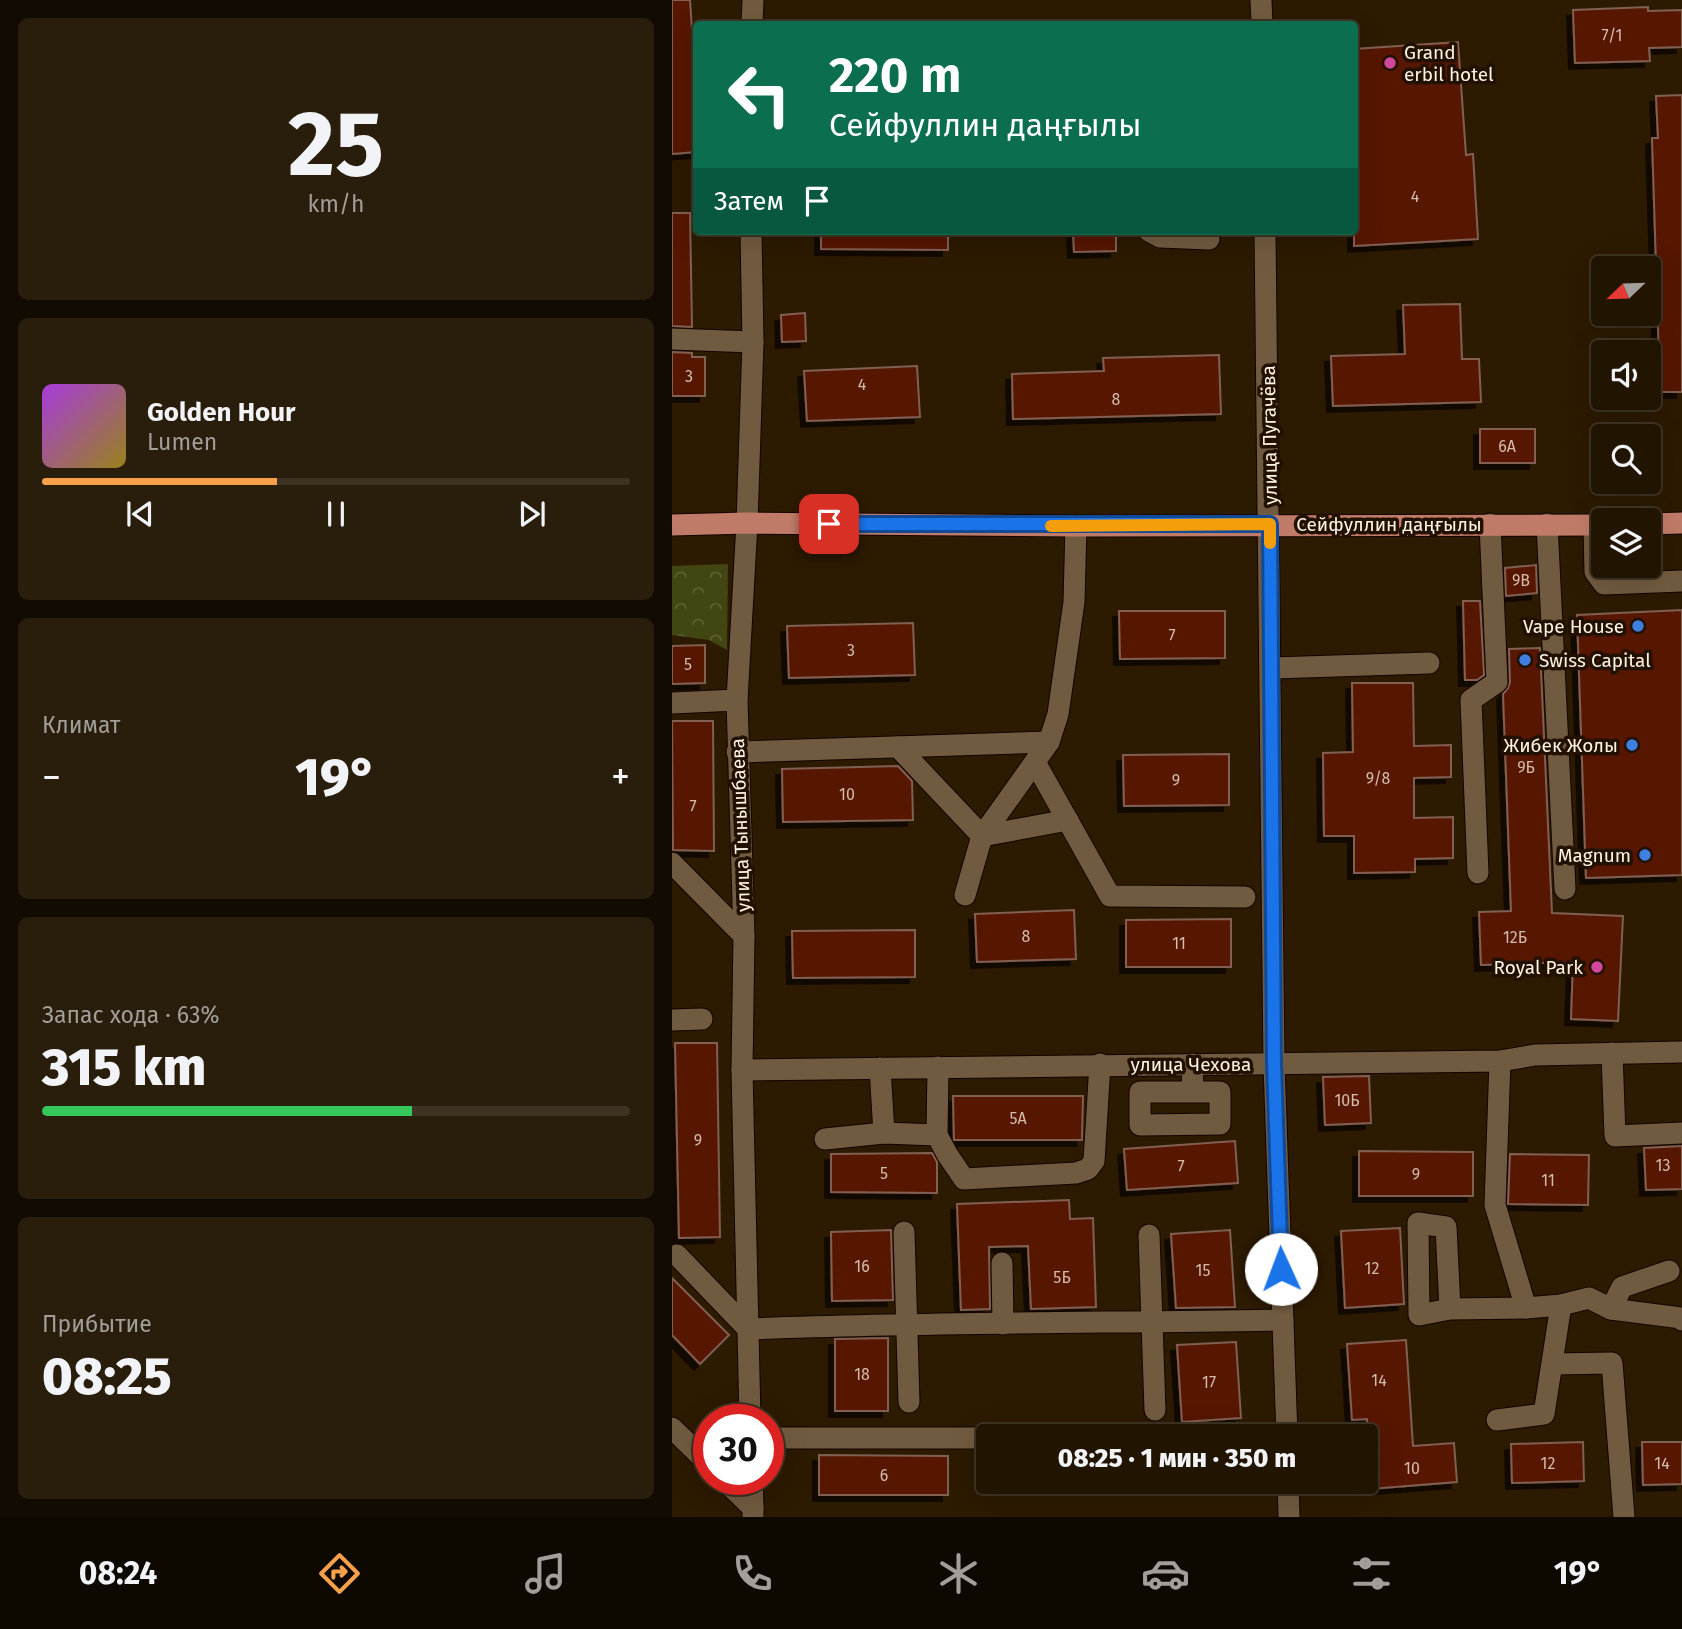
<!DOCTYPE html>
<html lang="ru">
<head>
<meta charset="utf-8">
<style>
  body { margin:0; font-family:"Fira Sans",sans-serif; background:#291d0b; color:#f1f3f6; height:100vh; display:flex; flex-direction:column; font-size:26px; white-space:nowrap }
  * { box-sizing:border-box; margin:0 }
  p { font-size:23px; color:#a29e99 }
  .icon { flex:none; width:38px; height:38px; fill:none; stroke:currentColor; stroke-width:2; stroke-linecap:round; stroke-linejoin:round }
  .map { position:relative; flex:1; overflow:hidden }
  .side { display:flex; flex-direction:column; gap:18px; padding:18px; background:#120b01; width:672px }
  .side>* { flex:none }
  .banner { position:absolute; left:21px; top:21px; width:665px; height:214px; border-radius:7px; box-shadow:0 7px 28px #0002,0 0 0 2px #3e3323; background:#0b6e4f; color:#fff; overflow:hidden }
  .needle { width:46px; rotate:247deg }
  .buttons { position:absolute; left:919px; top:256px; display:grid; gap:14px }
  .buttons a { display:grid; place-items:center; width:70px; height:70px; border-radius:7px; background:#211401; box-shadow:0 7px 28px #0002,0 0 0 2px #3e3323; font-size:35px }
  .speed { position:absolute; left:21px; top:1404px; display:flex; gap:14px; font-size:35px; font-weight:700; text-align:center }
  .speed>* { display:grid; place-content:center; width:91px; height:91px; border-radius:50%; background:#211401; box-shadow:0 7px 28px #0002,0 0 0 2px #3e3323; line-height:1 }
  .speed .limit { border:10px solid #d22; background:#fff; color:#111 }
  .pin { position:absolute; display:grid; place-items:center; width:60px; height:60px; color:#fff; margin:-30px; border-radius:14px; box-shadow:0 4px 10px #0006 }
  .me { position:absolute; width:77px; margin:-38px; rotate:358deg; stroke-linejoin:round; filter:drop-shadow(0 0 5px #0008) }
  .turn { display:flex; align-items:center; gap:24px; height:147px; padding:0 21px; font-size:32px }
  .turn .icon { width:91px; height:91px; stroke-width:2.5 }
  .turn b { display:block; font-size:49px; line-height:60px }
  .then { display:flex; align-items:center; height:66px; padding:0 21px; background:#0003; gap:14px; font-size:26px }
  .big { font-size:52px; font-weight:800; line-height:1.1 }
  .side .widget { flex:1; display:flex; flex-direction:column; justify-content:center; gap:10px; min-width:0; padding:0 24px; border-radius:10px; background:#291d0b }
  .side .dial { align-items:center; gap:0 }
  .dial b { font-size:91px; line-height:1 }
  .song { display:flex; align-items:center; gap:21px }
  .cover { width:84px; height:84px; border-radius:10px; background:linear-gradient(135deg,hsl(280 70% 55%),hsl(50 70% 35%)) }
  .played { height:7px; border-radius:4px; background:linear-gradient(90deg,#f8a14a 40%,#3e3323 40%) }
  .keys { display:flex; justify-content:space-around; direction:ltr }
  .heat { display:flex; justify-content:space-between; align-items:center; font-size:38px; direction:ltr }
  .charge { height:10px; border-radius:5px; background:linear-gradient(90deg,#34c759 63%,#3e3323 0) }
  .trip { position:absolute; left:304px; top:1424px; width:402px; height:70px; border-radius:7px; background:#211401; box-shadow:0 7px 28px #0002,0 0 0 2px #3e3323; font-weight:800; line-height:70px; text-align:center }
  .menu { display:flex; height:112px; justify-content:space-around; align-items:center; background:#0d0800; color:#a29e99 }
  .menu .icon { width:49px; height:49px }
  .menu .on { color:#f8a14a }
  .menu b { font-size:32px; color:#f1f3f6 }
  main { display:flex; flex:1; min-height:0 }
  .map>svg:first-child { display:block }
  .forest { fill:url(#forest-crowns) }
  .building { fill:#561800; stroke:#815e52; stroke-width:2; filter:url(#shadow) }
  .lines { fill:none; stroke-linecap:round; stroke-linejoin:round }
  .minor-casing { stroke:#140400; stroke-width:23 }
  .major-casing { stroke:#140400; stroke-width:23 }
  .minor { stroke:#715b40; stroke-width:21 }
  .major { stroke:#c07b68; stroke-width:21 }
  .route-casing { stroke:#114b97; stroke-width:18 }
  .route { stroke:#1a73e8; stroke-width:12 }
  .slow { stroke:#f59e0b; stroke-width:12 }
  .hotel-dot { fill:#d1479c; stroke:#221000; stroke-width:2.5 }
  .shop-dot { fill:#3f7fe0; stroke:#221000; stroke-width:2.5 }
  .labels { text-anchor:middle; stroke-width:7; stroke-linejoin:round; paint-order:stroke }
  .number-label { font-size:16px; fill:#d4bcad }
  .poi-label { font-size:19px; fill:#fef3e7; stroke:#221000; text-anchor:end }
  .street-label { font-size:19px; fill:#fef3e7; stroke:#221000 }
</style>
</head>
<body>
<main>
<section class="side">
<div class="widget dial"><b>25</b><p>km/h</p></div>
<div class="widget">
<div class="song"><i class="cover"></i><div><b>Golden Hour</b><p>Lumen</p></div></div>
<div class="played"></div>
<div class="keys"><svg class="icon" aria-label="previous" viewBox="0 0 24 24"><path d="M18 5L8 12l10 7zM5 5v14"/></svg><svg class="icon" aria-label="pause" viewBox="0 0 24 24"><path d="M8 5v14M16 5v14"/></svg><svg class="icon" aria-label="next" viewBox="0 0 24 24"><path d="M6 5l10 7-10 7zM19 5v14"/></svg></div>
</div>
<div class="widget"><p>Климат</p>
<div class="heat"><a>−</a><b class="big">19°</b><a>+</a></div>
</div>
<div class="widget"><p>Запас хода · 63%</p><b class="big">315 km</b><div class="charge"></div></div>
<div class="widget"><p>Прибытие</p><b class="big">08:25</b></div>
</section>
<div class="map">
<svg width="1010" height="1517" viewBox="0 0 1010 1517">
  <defs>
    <pattern id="forest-crowns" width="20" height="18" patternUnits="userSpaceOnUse" patternTransform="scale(1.75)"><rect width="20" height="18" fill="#424612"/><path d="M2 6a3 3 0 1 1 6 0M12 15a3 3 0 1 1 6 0" fill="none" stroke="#5e6134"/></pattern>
    <filter id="shadow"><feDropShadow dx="-6" dy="6" stdDeviation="0" flood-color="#0009"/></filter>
  </defs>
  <rect width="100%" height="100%" fill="#2c1a01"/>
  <path class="forest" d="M 56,564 L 55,650 L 37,640 L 0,635 L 0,566 Z"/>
  <g class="building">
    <path d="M 0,0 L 18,0 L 24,90 L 24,152 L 0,154 Z"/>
    <path d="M 976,7 L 976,11 L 1010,10 L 1010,47 L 977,48 L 978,61 L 903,63 L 901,10 Z"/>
    <path d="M 786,42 L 794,155 L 801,154 L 806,239 L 682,246 L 682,49 Z"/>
    <path d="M 1010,95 L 1010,392 L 988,392 L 980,138 L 986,138 L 984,96 Z"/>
    <path d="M 0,213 L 18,213 L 20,327 L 0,326 Z"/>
    <path d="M 149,231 L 276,231 L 276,250 L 149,249 Z"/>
    <path d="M 401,231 L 444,231 L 444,251 L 402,252 Z"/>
    <path d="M 788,304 L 790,359 L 807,359 L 809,402 L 661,406 L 659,356 L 733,354 L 731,305 Z"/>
    <path d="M 133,313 L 134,341 L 110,342 L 109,315 Z"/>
    <path d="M 0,352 L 20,353 L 20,357 L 33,357 L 33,396 L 0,396 Z"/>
    <path d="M 547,355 L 549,414 L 341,419 L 340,374 L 432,371 L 431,358 Z"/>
    <path d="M 245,366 L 248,417 L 135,421 L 132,371 Z"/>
    <rect x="808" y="429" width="55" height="34"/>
    <path d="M 864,565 L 865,593 L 834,596 L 833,568 Z"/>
    <path d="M 791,601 L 808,601 L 812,675 L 805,680 L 793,680 Z"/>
    <path d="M 1010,610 L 1010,875 L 914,878 L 905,615 Z"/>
    <path d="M 447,611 L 553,611 L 553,658 L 448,659 Z"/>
    <path d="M 241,623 L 243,675 L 117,678 L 115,626 Z"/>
    <path d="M 33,645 L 33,683 L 0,684 L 0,646 Z"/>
    <path d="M 868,648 L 880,913 L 951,916 L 946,1021 L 899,1019 L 901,962 L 809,965 L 807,912 L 839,911 L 831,694 L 836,688 L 838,682 L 837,649 Z"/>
    <path d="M 680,683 L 741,683 L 742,746 L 779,745 L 779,777 L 742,778 L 742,818 L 781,817 L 781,858 L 743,859 L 743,872 L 682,873 L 682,836 L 652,836 L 651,753 L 681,752 Z"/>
    <path d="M 0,721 L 41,721 L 42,851 L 1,850 Z"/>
    <path d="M 557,754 L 557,805 L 452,806 L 451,755 Z"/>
    <path d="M 226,766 L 240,781 L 241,820 L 111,822 L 110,769 Z"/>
    <path d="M 402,910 L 404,959 L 305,962 L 303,914 Z"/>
    <path d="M 559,919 L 559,967 L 454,967 L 454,920 Z"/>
    <path d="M 243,930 L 243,977 L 121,978 L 120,931 Z"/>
    <path d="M 3,1043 L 45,1043 L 48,1237 L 7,1238 Z"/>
    <path d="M 697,1076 L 699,1123 L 653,1125 L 651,1077 Z"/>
    <path d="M 281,1096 L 411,1096 L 410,1140 L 282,1140 Z"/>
    <path d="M 563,1141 L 566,1183 L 455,1190 L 452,1149 Z"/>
    <path d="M 1010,1146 L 1010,1189 L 974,1190 L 972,1148 Z"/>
    <path d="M 687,1151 L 801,1152 L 801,1196 L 687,1196 Z"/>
    <path d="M 260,1153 L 265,1162 L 265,1193 L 159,1192 L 159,1154 Z"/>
    <path d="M 838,1154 L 917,1155 L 916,1205 L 836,1204 Z"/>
    <path d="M 397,1200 L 398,1219 L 421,1218 L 424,1307 L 359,1309 L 356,1246 L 317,1247 L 318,1309 L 289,1310 L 285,1204 Z"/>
    <path d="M 728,1228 L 732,1304 L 673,1308 L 669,1231 Z"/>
    <path d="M 219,1230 L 221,1300 L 160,1301 L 159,1232 Z"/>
    <path d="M 558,1230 L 563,1307 L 504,1308 L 499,1234 Z"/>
    <path d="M 0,1278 L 57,1335 L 28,1364 L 0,1335 Z"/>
    <path d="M 216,1338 L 216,1411 L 163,1411 L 163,1339 Z"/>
    <path d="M 734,1340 L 741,1446 L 782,1443 L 785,1482 L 698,1489 L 695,1419 L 680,1420 L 675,1344 Z"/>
    <path d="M 564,1342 L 569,1418 L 510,1422 L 505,1345 Z"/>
    <path d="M 911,1442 L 912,1481 L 840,1483 L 839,1444 Z"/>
    <path d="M 970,1442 L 1010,1442 L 1010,1484 L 971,1485 Z"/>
    <path d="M 147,1455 L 276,1456 L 276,1495 L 147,1495 Z"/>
  </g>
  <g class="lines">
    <g class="minor-casing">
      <g id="minor">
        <path d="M 589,0 L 590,24"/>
        <path d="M 80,24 L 81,0"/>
        <path d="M 477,231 L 488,237 L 537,239"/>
        <path d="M 593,231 L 602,1064 L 615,1437"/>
        <path d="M 0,339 L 81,342"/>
        <path d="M 875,524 L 893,889"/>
        <path d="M 922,525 L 923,572 L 932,584 L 1010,581"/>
        <path d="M 600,668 L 757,663"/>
        <path d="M 0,703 L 65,700"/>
        <path d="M 226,747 L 310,836 L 396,820"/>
        <path d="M 65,752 L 377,742"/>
        <path d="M 363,762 L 438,896 L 573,897"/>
        <path d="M 0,863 L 72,936"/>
        <path d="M 806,873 L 799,700 L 825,682 L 818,524"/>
        <path d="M 293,895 L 310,836 L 377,742 L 386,714 L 402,602 L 404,526"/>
        <path d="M 0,1020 L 30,1019"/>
        <path d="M 940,1053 L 943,1136 L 1010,1133"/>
        <path d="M 520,1064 L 521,1092 L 548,1092 L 548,1124 L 468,1125 L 468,1092 L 521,1092"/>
        <path d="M 208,1068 L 212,1133"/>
        <path d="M 70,1070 L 828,1061 L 863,1055 L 1010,1052"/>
        <path d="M 265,1135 L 266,1067"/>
        <path d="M 153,1139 L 212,1133 L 265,1135 L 275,1154 L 292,1179 L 404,1173 L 416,1169 L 422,1161 L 428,1064"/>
        <path d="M 232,1232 L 237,1402"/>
        <path d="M 477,1235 L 483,1410"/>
        <path d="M 5,1255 L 76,1329 C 254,1322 432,1323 611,1320"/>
        <path d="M 330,1263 L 331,1324"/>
        <path d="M 854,1308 L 889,1305 L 917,1298 L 939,1309 L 950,1287 L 997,1271"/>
        <path d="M 778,1309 L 774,1227 L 746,1223 L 747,1315 L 778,1309 L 854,1308 L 823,1205 L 828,1061"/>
        <path d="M 939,1309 L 1010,1318 L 1010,1320"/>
        <path d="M 881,1364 L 940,1363 L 952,1517"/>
        <path d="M 78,1419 L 70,1070 L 72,936 L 65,700 L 75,523 L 81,342 L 79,231"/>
        <path d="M 825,1420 L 872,1414 L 889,1305"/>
        <path d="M 0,1428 L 37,1464"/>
        <path d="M 96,1438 L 317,1438"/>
        <path d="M 51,1479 L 81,1508 L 81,1517"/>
        <path d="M 80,1479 L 81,1508"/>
        <path d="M 616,1482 L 617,1517"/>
      </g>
    </g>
    <g class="major-casing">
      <g id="major">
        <path d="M 976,524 L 1010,523"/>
        <path d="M 0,525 L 75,523 L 404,526 L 931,525"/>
      </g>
    </g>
    <use href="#minor" class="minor"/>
    <use href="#major" class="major"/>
  </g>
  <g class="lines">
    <g class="route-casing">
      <path id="route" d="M 157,524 L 598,524 L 602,1064 L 609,1269"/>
    </g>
    <use href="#route" class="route"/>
    <path class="slow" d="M 379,526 L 598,524 L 598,543"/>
  </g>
  <g class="hotel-dot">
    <circle cx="718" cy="63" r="7"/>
    <circle cx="925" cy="967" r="7"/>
  </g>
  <g class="shop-dot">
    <circle cx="966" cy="626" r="7"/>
    <circle cx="853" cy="660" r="7"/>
    <circle cx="960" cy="745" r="7"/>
    <circle cx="973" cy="855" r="7"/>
  </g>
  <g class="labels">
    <g class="number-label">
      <text x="940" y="41">7/1</text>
      <text x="743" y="202">4</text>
      <text x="17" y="382">3</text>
      <text x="190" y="390">4</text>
      <text x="444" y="405">8</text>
      <text x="835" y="452">6А</text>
      <text x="849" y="586">9В</text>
      <text x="500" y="641">7</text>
      <text x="179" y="656">3</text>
      <text x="16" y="670">5</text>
      <text x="854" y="773">9Б</text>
      <text x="706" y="784">9/8</text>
      <text x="504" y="786">9</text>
      <text x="175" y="800">10</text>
      <text x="21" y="812">7</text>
      <text x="354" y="942">8</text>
      <text x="843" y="943">12Б</text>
      <text x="507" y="949">11</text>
      <text x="675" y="1106">10Б</text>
      <text x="346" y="1124">5А</text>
      <text x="26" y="1146">9</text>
      <text x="991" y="1171">13</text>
      <text x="509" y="1172">7</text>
      <text x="212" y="1179">5</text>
      <text x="744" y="1180">9</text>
      <text x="876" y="1186">11</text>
      <text x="190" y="1272">16</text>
      <text x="700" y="1274">12</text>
      <text x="531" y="1276">15</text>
      <text x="390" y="1283">5Б</text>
      <text x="190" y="1380">18</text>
      <text x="707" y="1386">14</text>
      <text x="537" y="1388">17</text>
      <text x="876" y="1469">12</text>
      <text x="990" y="1469">14</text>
      <text x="740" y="1474">10</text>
      <text x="212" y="1481">6</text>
    </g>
    <g class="poi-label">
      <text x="732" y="59" text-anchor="start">Grand<tspan x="732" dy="22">erbil hotel</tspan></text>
      <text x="952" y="633">Vape House</text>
      <text x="867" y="667" text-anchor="start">Swiss Capital</text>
      <text x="946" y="752">Жибек Жолы</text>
      <text x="959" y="862">Magnum</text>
      <text x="911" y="974">Royal Park</text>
    </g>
    <g class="street-label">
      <text transform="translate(597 435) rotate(-91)" y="7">улица Пугачёва</text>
      <text x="717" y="531">Сейфуллин даңғылы</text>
      <text transform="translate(68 825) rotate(-92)" y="7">улица Тынышбаева</text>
      <text x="519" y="1071">улица Чехова</text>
    </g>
  </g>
</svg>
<div class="buttons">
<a><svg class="needle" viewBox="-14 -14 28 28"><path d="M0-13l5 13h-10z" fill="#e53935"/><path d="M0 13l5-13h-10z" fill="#a29e99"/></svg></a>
<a><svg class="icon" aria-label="sound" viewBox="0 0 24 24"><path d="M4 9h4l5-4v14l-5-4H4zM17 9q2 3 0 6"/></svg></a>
<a><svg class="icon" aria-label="search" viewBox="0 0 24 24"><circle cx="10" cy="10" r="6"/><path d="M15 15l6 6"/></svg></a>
<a><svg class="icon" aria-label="layers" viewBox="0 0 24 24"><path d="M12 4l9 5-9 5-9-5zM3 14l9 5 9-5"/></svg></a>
</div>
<div class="speed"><div class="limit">30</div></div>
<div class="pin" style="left:157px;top:524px;background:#d93025"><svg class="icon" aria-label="arrive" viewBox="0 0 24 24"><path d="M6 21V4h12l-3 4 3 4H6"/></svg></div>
<svg class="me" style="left:609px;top:1269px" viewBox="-20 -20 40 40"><circle r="19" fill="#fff"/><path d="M0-13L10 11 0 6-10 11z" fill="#1a73e8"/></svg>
<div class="trip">08:25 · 1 мин · 350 m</div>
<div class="banner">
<div class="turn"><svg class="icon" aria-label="left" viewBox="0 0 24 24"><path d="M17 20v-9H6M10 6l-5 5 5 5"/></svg><div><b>220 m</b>Сейфуллин даңғылы</div></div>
<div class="then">Затем<svg class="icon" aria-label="arrive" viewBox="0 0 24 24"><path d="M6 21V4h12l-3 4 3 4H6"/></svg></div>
</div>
</div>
</main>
<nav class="menu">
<b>08:24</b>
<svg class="icon on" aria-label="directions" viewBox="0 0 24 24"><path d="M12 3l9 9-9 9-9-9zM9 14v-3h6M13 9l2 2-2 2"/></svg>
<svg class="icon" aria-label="music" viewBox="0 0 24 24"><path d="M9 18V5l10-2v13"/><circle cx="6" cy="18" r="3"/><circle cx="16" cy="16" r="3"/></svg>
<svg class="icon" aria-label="phone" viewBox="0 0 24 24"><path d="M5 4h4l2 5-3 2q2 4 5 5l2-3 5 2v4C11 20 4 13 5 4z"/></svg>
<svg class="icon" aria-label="climate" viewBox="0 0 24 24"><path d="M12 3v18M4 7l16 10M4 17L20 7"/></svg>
<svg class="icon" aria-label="car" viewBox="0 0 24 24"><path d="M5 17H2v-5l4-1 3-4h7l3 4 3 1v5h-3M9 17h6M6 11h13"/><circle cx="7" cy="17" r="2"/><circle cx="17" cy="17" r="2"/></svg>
<svg class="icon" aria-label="filters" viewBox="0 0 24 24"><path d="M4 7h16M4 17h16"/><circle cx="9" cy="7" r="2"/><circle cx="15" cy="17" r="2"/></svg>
<b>19°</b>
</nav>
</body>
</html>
